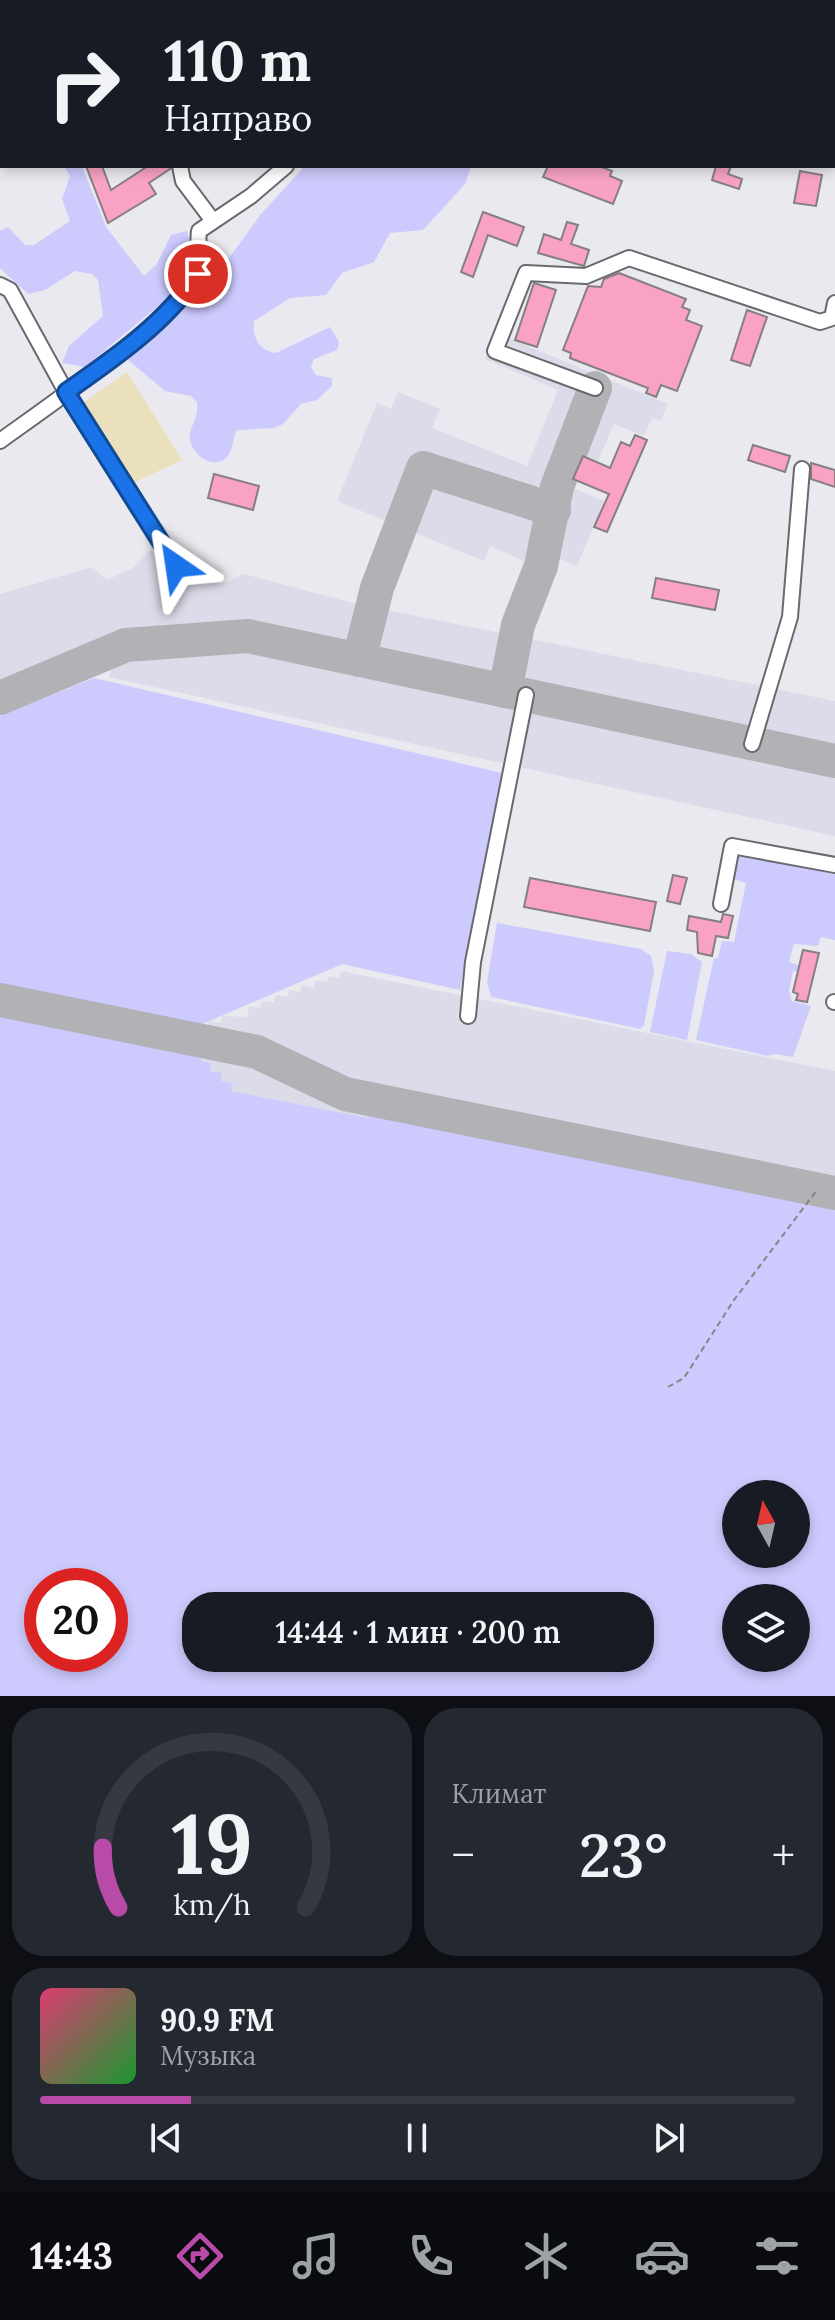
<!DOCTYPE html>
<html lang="ru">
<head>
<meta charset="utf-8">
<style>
  body { margin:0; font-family:Lora,serif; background:#242831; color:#f1f3f6; height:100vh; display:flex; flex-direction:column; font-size:30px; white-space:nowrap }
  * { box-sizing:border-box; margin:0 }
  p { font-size:26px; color:#9ea1a6 }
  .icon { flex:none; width:44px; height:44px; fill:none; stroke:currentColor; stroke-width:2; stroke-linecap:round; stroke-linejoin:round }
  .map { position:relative; height:1696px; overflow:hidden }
  .side { display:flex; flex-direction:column; gap:12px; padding:12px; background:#0d0f14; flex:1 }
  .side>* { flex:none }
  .guide { position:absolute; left:0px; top:0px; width:836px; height:168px; box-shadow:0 4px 12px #0003; background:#171b24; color:#f1f3f6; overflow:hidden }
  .needle { width:52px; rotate:352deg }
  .buttons { position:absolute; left:722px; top:1480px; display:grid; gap:16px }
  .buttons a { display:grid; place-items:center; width:88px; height:88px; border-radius:50%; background:#171b24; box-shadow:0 4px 12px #0003; font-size:40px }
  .speed { position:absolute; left:24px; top:1568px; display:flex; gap:16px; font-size:40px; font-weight:700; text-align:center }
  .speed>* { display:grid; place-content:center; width:104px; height:104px; border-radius:50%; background:#171b24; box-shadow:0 4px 12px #0003; line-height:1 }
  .speed .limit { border:12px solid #d22; background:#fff; color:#111 }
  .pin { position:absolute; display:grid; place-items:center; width:68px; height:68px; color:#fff; margin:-34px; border:4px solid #fff; border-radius:50%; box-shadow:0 2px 8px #0007 }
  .me { position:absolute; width:88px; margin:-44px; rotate:328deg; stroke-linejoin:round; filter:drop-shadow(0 0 6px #0008) }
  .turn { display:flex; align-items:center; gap:28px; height:168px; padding:0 32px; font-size:36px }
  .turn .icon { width:104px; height:104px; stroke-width:2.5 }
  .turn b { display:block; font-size:56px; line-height:68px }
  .big { font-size:60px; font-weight:600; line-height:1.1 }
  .side .card { flex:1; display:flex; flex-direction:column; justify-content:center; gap:12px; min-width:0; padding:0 28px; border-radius:32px; background:#242831 }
  .side .dial { align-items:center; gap:0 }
  .dial svg { height:208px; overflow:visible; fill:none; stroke:#363941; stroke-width:7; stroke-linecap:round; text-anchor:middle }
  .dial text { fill:#f1f3f6; stroke:none }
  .song { display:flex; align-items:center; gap:24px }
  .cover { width:96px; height:96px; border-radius:12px; background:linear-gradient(135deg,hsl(340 70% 55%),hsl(130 70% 35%)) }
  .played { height:8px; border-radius:4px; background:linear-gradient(90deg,#b84aa8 20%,#363941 20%) }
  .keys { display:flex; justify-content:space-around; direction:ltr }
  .heat { display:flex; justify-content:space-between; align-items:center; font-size:44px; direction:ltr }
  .side .tiles { flex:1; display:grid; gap:12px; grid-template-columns:1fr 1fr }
  .card:last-child { grid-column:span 2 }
  .trip { position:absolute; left:182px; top:1592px; width:472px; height:80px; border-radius:32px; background:#171b24; box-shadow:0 4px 12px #0003; font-weight:600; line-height:80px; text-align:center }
  .dock { display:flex; height:128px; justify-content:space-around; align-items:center; background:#090b0e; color:#9ea1a6 }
  .dock .icon { width:56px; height:56px }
  .dock .on { color:#b84aa8 }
  .dock b { font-size:36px; color:#f1f3f6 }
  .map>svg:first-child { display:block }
  .built { fill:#dcdbe9 }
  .green { fill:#cdcafd; fill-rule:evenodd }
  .sand { fill:#eae0bb }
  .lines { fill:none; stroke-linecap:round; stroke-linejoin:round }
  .taxiway { stroke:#b1b1b6; stroke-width:34 }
  .building { fill:#f9a2c5; stroke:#857f81; stroke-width:2 }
  .minor-casing { stroke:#69696e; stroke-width:18 }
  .path { stroke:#858589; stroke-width:2; stroke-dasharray:6 4; stroke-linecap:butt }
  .minor { stroke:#fff; stroke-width:14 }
  .route-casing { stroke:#114b97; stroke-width:20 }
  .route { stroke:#1a73e8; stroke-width:14 }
</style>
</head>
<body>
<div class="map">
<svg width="835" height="1696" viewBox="0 0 835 1696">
  <rect width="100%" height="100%" fill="#e9e9ef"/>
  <g class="built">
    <path d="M 496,333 L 668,404 L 661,421 L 652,418 L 644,436 L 614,424 L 598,461 L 581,454 L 568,486 L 604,501 L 577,566 L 560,559 L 553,574 L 490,546 L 484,561 L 337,501 L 377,403 L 391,409 L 398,392 L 440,409 L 432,428 L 527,466 L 558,390 L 485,359 Z"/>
    <path d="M 157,549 L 168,569 L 225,583 L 244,574 L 353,603 L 835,701 L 835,836 L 108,677 L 124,646 L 0,698 L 0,594 L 92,567 L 107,580 L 133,568 L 149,551 Z"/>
    <path d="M 341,971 L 835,1071 L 835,1203 L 370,1108 L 367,1119 L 231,1091 L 201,1061 L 209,1021 L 220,1023 L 222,1016 L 247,1017 L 249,1006 L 260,1008 L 262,1001 L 274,1003 L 276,995 L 288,997 L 289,990 L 300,992 L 302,985 L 314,988 L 316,980 L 327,982 L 329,976 L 340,978 Z"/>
  </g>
  <g class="green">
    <path d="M 64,166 L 82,166 L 106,227 L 144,276 L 156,265 L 171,235 L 187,231 L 191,247 L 183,285 L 85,367 L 62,363 L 69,346 L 103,316 L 98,280 L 92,274 L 75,271 L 45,290 L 28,294 L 0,268 L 0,231 L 8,227 L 25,245 L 34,245 L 70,221 L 62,199 L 70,176 Z"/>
    <path d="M 305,166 L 471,166 L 465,184 L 423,230 L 390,233 L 374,262 L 342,273 L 326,295 L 290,298 L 254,321 C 252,337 259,351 276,353 L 330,327 L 339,342 L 337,350 L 314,359 L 311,367 L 316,375 L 332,378 L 332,386 L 317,400 L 301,404 L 283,424 L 274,428 L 237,430 C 232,439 233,454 224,460 C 208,469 187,450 190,433 C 193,422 199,415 197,402 L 191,396 L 165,391 L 127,359 L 211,283 L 261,214 Z"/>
    <path d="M 94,678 L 502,773 L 460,990 L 342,964 L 200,1025 L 0,984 L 0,716 Z"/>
    <path d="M 739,853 L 835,870 L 835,940 L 821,937 L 818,946 L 794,944 L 789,962 L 813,970 L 810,975 L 793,971 L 789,991 L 792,1001 L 811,1006 L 793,1057 L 775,1054 L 768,1056 L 696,1040 L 714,958 L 718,958 L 722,941 L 734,942 L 746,883 L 733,879 Z"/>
    <path d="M 497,923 L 641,949 L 651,956 L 654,971 L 644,1025 L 640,1029 L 491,997 L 487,982 Z"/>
    <path d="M 667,951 L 691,954 L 702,962 L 687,1040 L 650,1032 Z"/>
    <path d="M 0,1013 L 202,1054 L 201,1061 L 211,1063 L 210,1071 L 222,1073 L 221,1081 L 232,1083 L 231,1091 L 367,1118 L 369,1108 L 835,1203 L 835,1696 L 0,1696 ZM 736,1494 L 796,1494 L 796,1554 L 736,1554 ZM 42,1586 L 110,1586 L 110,1654 L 42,1654 ZM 736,1598 L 796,1598 L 796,1658 L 736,1658 ZM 196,1606 L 640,1606 L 640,1658 L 196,1658 Z"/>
  </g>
  <path class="sand" d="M 127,372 L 182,460 L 131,484 L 83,403 Z"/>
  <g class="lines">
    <g class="taxiway">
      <path d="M 359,660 L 377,588 L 423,468 L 554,510"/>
      <path d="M 505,691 L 518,625 L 541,566 L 557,487 L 595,388"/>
      <path d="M 0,698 L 126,645 L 248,636 L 835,761"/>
      <path d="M 0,1000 L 257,1052 L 345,1094 L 835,1193"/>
    </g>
  </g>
  <g class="building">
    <path d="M 86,166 L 102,166 L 111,190 L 148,166 L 170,166 L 170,169 L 149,183 L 156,194 L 108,223 Z"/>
    <path d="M 548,166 L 599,166 L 612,171 L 610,176 L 622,181 L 613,204 L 543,177 Z"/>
    <path d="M 716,166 L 731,166 L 728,174 L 742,179 L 739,189 L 712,180 Z"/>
    <path d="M 800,171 L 822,175 L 816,206 L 794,203 Z"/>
    <path d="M 483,212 L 524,227 L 517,246 L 488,235 L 473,277 L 461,272 Z"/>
    <path d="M 567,222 L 578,225 L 571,244 L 589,250 L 584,266 L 538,253 L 544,234 L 561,240 Z"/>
    <path d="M 619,273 L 686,299 L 682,307 L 690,310 L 686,320 L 702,326 L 677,391 L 661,385 L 656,397 L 646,393 L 648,388 L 570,358 L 571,353 L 563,350 L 588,286 L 601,287 L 604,279 Z"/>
    <path d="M 534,283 L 556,290 L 537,347 L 515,340 Z"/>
    <path d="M 747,310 L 767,317 L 750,366 L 731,360 Z"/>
    <path d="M 635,435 L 647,440 L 607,532 L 594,527 L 609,494 L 573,479 L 583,456 L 610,468 L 621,442 L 630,446 Z"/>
    <path d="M 753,445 L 790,456 L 785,472 L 748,460 Z"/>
    <path d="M 811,463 L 835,470 L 835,487 L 811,479 Z"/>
    <path d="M 214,474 L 259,486 L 253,510 L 208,498 Z"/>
    <path d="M 656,578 L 719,590 L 715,610 L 652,598 Z"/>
    <path d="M 673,875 L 687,878 L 680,904 L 667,901 Z"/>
    <path d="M 530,878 L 656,902 L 650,931 L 524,907 Z"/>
    <path d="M 723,914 L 733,916 L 728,938 L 716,936 L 712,956 L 698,953 L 697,932 L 687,930 L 689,916 L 721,922 Z"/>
    <path d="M 803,950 L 819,953 L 807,1002 L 796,1000 L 798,994 L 793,992 Z"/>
  </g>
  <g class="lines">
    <g class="minor-casing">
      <g id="minor">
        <path d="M 142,0 L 142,2"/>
        <path d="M 275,0 L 277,2"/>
        <path d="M 758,0 L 765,2"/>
        <path d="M 481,2 L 483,0"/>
        <path d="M 834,20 L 835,20"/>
        <path d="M 180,166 L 183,181 L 213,221"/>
        <path d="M 0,285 L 10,290 L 66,392 L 176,566"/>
        <path d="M 595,388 L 495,351 L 526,273 L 586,276 L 629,258 L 820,322 L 832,318 L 835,303"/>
        <path d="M 0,441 C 37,414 187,311 198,274 C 201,262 197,244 199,231 L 251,196 L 286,166"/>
        <path d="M 752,744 L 790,617 L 802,469"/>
        <path d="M 721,904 L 732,846 L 835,865"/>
        <path d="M 834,1002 L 835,1002"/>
        <path d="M 468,1016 L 473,962 L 526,695"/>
      </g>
    </g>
    <path class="path" d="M 668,1387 L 684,1378 L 734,1300 L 817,1190"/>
    <use href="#minor" class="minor"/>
  </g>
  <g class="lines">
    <g class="route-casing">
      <path id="route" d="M 176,566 L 66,392 C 112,360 167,322 198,274"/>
    </g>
    <use href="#route" class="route"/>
  </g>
</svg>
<div class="buttons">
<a><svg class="needle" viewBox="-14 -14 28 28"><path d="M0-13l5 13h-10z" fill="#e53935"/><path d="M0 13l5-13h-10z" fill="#9ea1a6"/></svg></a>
<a><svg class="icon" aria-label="layers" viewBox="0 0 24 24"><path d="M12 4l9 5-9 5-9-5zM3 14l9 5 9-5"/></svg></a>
</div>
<div class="speed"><div class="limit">20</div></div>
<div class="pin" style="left:198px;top:274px;background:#d93025"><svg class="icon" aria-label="arrive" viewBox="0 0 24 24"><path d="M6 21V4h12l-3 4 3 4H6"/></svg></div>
<svg class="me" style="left:176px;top:566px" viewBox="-20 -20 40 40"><path d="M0-17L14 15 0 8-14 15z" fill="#1a73e8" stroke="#fff" stroke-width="4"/></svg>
<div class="trip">14:44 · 1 мин · 200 m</div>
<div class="guide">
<div class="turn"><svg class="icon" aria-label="right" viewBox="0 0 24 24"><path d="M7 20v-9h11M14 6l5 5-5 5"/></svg><div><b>110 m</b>Направо</div></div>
</div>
</div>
<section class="side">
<div class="tiles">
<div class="card dial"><svg viewBox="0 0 100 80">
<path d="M14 69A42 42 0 1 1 86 69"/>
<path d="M14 69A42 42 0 0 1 8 46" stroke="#b84aa8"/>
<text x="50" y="56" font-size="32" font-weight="700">19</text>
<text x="50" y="72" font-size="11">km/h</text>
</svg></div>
<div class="card"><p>Климат</p>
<div class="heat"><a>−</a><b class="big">23°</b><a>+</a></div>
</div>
<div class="card">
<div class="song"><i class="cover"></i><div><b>90.9 FM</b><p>Музыка</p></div></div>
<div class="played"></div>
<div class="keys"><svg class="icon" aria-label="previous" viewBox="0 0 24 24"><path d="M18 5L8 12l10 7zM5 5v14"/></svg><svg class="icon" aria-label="pause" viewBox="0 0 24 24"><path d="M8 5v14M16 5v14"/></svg><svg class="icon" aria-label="next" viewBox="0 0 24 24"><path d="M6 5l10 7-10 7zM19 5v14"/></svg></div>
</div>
</div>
</section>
<nav class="dock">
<b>14:43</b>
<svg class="icon on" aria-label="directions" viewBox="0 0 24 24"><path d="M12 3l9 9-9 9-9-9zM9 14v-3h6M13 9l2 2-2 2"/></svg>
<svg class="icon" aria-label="music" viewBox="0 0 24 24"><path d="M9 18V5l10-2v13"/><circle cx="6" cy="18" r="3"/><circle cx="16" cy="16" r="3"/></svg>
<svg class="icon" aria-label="phone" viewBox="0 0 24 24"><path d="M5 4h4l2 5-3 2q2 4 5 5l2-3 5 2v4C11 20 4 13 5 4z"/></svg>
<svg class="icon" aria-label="climate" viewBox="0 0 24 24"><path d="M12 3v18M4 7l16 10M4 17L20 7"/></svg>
<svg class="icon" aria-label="car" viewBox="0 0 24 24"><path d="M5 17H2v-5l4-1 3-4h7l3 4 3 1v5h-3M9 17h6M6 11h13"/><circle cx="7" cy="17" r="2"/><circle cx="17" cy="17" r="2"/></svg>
<svg class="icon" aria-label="filters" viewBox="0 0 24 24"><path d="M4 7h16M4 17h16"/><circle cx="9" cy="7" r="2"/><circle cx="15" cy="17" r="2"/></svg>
</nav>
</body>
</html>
